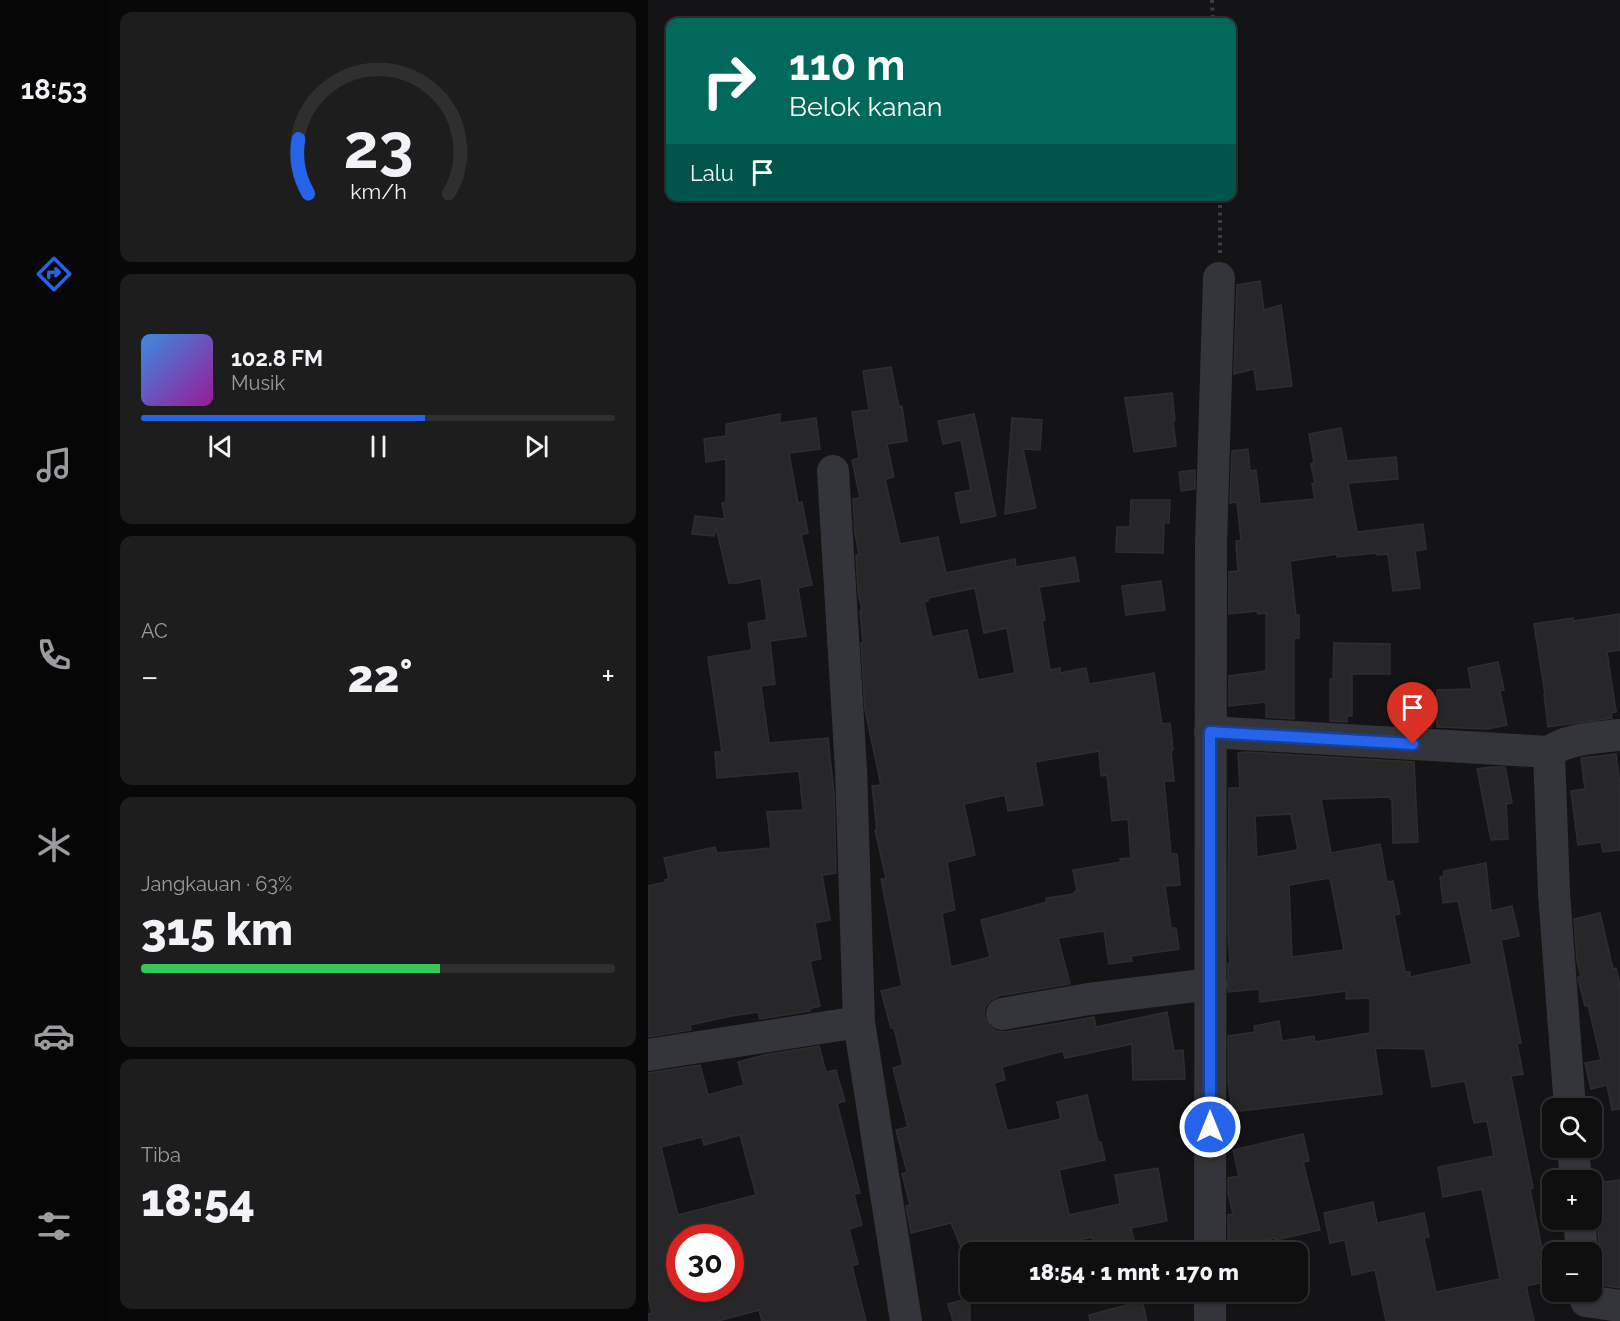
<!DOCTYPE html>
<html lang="id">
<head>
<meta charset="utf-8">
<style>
  body { margin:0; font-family:Raleway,sans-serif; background:#1d1d1e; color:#f1f3f6; height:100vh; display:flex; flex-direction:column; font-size:22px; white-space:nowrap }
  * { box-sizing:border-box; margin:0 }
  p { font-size:20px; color:#9b9c9f }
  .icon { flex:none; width:33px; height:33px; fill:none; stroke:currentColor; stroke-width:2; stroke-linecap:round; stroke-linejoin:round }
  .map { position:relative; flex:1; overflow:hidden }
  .sheet { display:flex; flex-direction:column; gap:12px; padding:12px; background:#080809; width:540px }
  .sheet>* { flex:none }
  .top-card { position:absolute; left:18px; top:18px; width:570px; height:183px; border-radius:12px; box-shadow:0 2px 4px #0004,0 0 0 2px #2f2f30; background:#00695c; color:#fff; overflow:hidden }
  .fabs { position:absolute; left:894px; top:1098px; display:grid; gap:12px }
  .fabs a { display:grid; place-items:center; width:60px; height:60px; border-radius:12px; background:#0f0f10; box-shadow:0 2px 4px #0004,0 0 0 2px #2f2f30; font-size:30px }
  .speed { position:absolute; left:18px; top:1224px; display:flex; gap:12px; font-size:30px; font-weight:700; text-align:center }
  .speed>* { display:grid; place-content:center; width:78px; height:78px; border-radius:50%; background:#0f0f10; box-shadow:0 2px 4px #0004,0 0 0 2px #2f2f30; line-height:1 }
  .speed .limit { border:9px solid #d22; background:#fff; color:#111 }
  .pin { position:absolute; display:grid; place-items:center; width:51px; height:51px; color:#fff; margin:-62px -26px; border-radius:50% 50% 50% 0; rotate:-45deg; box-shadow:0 0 6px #0007 }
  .pin .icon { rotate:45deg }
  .me { position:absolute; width:66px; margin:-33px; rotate:0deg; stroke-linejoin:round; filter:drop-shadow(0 0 4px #0008) }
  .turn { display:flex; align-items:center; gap:21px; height:126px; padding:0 24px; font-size:27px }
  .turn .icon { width:78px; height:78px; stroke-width:2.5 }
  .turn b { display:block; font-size:42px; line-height:51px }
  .then { display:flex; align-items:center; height:57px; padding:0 24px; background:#0003; gap:12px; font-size:22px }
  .big { font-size:45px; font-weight:800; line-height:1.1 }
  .sheet .widget { flex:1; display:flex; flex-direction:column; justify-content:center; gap:9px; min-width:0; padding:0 21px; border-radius:12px; background:#1d1d1e }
  .sheet .dial { align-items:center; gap:0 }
  .dial svg { height:156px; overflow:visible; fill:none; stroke:#2f2f30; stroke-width:7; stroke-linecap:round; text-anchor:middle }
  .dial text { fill:#f1f3f6; stroke:none }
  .song { display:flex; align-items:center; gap:18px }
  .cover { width:72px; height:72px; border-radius:9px; background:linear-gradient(135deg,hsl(210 70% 55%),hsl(300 70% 35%)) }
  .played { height:6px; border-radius:3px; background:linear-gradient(90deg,#2563eb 60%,#2f2f30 60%) }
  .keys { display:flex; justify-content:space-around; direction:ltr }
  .heat { display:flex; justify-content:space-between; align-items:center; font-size:33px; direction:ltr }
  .charge { height:9px; border-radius:4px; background:linear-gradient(90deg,#34c759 63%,#2f2f30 0) }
  .trip { position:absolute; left:312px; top:1242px; width:348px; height:60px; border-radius:12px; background:#0f0f10; box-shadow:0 2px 4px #0004,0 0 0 2px #2f2f30; font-weight:800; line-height:60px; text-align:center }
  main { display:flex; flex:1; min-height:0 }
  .tabs { display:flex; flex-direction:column; width:108px; justify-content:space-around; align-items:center; background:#060606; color:#9b9c9f }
  .tabs .icon { width:42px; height:42px }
  .tabs .selected { color:#2563eb }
  .tabs b { font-size:27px; color:#f1f3f6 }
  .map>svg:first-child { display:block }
  .building { fill:#27272a; stroke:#2e2d32; stroke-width:1.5; fill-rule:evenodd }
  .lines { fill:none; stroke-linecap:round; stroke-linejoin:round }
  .path { stroke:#3a3c42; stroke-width:4; stroke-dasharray:3 4.5; stroke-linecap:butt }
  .minor { stroke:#34353b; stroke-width:32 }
  .route-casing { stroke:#184099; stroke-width:15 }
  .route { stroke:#2563eb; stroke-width:10 }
</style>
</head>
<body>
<main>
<nav class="tabs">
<b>18:53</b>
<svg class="icon selected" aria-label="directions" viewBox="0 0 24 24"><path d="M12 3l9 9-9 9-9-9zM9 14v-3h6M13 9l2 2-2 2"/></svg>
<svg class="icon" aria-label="music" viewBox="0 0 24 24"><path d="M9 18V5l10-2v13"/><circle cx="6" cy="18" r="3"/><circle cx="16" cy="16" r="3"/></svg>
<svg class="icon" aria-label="phone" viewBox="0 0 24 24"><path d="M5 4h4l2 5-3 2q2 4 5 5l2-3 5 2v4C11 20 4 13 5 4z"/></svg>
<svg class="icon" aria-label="climate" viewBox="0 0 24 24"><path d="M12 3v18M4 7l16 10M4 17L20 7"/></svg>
<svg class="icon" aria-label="car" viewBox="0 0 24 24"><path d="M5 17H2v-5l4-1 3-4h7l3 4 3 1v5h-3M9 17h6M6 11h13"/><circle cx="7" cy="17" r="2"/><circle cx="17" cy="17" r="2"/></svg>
<svg class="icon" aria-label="filters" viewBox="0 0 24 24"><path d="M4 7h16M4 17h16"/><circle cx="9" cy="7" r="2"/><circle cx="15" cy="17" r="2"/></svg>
</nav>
<section class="sheet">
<div class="widget dial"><svg viewBox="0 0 100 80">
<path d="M14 69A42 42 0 1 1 86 69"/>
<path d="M14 69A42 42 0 0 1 9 41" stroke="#2563eb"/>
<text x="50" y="56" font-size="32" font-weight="700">23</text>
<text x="50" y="72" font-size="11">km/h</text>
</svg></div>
<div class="widget">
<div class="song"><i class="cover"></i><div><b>102.8 FM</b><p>Musik</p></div></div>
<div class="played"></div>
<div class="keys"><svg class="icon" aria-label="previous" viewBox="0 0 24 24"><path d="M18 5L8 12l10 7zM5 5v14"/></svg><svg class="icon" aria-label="pause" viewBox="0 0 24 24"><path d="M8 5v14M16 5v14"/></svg><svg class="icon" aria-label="next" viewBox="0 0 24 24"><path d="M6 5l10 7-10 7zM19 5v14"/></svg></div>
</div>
<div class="widget"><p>AC</p>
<div class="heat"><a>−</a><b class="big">22°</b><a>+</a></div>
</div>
<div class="widget"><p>Jangkauan · 63%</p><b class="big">315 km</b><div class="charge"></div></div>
<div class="widget"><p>Tiba</p><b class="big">18:54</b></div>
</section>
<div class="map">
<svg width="972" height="1321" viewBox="0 0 972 1321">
  <rect width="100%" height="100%" fill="#141416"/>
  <g class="building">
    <path d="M 612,281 L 616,310 L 633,305 L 644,386 L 609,390 L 606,369 L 586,374 L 589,285 Z"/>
    <path d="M 243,367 L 251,407 L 254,406 L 259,441 L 239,444 L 246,477 L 237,479 L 252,544 L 290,537 L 298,573 L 367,559 L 368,567 L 427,557 L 431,581 L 391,587 L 397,620 L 394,621 L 402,670 L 412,668 L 412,673 L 438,668 L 441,684 L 506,673 L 514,724 L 522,723 L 525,750 L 523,751 L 526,781 L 516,781 L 523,854 L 529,854 L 532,885 L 517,886 L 523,928 L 528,928 L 531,949 L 483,956 L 484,961 L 461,964 L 456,931 L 410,938 L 422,984 L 350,996 L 343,1000 L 337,1007 L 336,1016 L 341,1026 L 348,1031 L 357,1032 L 446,1017 L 448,1027 L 519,1012 L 526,1051 L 535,1050 L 537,1079 L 485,1080 L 484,1044 L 417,1058 L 415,1051 L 354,1067 L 357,1080 L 346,1083 L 359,1131 L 413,1119 L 409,1102 L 439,1095 L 450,1142 L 453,1142 L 457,1160 L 411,1170 L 421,1215 L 472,1204 L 467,1175 L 510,1168 L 519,1221 L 483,1228 L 489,1252 L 447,1252 L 444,1237 L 406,1246 L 408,1252 L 315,1252 L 303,1223 L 263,1233 L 258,1206 L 262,1205 L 254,1174 L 259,1172 L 248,1130 L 260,1127 L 245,1068 L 255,1065 L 246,1028 L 243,1028 L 233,991 L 254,986 L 233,879 L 238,879 L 227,830 L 229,830 L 224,786 L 233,785 L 217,710 L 213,643 L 215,643 L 212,611 L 214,611 L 210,592 L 208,555 L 211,555 L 207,534 L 205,499 L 212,498 L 204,460 L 211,458 L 204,412 L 221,410 L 215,371 ZM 327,588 L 336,633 L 359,628 L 367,673 L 330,680 L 319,630 L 284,637 L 276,602 L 280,601 L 280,598 ZM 451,751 L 453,776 L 459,775 L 464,821 L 480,819 L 483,858 L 472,859 L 473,862 L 425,870 L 429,891 L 426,892 L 426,894 L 398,898 L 399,902 L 333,920 L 342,957 L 303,967 L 294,913 L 307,910 L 299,862 L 327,855 L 316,804 L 357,795 L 360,811 L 395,805 L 387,762 Z"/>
    <path d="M 524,393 L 527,420 L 525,420 L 528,446 L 486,452 L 477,398 Z"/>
    <path d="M 132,414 L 132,423 L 168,418 L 172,449 L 141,453 L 150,503 L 154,502 L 160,533 L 153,535 L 164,585 L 150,588 L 158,636 L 122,641 L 127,684 L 113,686 L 121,743 L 180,738 L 186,793 L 188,873 L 174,875 L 182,920 L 167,923 L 173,959 L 162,961 L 172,1006 L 161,1009 L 162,1011 L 112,1019 L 110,1012 L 83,1016 L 42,1025 L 43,1030 L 0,1037 L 0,886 L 18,882 L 17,880 L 21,879 L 16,858 L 67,847 L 69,853 L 123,848 L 119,812 L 155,810 L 151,771 L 69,778 L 67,752 L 74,752 L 60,657 L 104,650 L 100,623 L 119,620 L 113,578 L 90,583 L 81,583 L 68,527 L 66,536 L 44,534 L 47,516 L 77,519 L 74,503 L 78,502 L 78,459 L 58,462 L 56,439 L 78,436 L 78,424 Z"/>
    <path d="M 326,414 L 348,516 L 313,523 L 307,493 L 323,490 L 313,440 L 295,444 L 290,421 Z"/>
    <path d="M 364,418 L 394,420 L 392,450 L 375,449 L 388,508 L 357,514 Z"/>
    <path d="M 693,428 L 699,461 L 748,457 L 750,479 L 700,483 L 709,532 L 775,524 L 778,549 L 767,551 L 772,588 L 745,591 L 740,554 L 729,555 L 728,553 L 689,557 L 689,554 L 642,561 L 648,615 L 651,615 L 651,638 L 646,638 L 646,719 L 618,717 L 618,702 L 581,706 L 581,676 L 618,671 L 618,613 L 610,614 L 609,611 L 581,614 L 581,572 L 590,571 L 588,541 L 593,540 L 589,502 L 582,503 L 584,451 L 600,449 L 602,471 L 608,470 L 612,504 L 667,499 L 664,484 L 667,483 L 663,464 L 666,463 L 661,434 Z"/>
    <path d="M 547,470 L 547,489 L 533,491 L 531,472 Z"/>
    <path d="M 483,500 L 522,500 L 521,523 L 516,523 L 515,553 L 468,552 L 469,527 L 482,527 Z"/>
    <path d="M 513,581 L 517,610 L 478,615 L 474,586 Z"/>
    <path d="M 972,614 L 972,650 L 959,652 L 968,712 L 963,713 L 964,718 L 900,727 L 896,694 L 897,694 L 886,624 L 925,618 L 925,621 Z"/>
    <path d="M 686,643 L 742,644 L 742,674 L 704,674 L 704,716 L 699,716 L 699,722 L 682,721 L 682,679 L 685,679 Z"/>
    <path d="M 850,662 L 856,690 L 852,691 L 859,725 L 840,729 L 789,727 L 789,690 L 824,689 L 820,668 Z"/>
    <path d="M 599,752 L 766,762 L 770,842 L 745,843 L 744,799 L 742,799 L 742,797 L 673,799 L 683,853 L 732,844 L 739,882 L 745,881 L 752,914 L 746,915 L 757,972 L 762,972 L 762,977 L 824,964 L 810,901 L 795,903 L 792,877 L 796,876 L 796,871 L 838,863 L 843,911 L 864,906 L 871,936 L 853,940 L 873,1043 L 869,1044 L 875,1074 L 863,1076 L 885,1188 L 882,1189 L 895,1254 L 890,1255 L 896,1282 L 878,1286 L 886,1321 L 738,1321 L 727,1270 L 704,1275 L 697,1240 L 682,1243 L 676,1213 L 725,1202 L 729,1223 L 776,1213 L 781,1237 L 776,1238 L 788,1292 L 852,1279 L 834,1189 L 795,1197 L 790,1167 L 846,1156 L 839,1121 L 826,1123 L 817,1081 L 784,1087 L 777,1049 L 727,1048 L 734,1094 L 584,1112 L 580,1080 L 580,1036 L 607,1032 L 606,1026 L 631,1021 L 634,1041 L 666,1036 L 667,1042 L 722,1033 L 722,998 L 698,999 L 698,991 L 612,1002 L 611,989 L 580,992 L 580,964 L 582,963 L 580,936 L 581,788 L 592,788 L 590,753 ZM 643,814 L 650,850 L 609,857 L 607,816 ZM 682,878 L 696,950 L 644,957 L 641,885 Z"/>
    <path d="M 968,754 L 972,786 L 972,850 L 955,852 L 953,842 L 930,845 L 923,791 L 937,789 L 933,758 Z"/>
    <path d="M 843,767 L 857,767 L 864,803 L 858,804 L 860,839 L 843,840 L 829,769 Z"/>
    <path d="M 952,913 L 965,969 L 968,968 L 972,987 L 972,1109 L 964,1110 L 959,1085 L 943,1089 L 937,1063 L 953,1060 L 940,1005 L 937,1006 L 930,979 L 930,977 L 933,977 L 929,961 L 926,919 Z"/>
    <path d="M 171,1046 L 178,1072 L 188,1070 L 197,1101 L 189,1103 L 212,1193 L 206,1194 L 214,1225 L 201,1229 L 210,1264 L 204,1266 L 218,1321 L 114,1321 L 111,1310 L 70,1321 L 0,1321 L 0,1314 L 4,1313 L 0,1296 L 0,1073 L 52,1065 L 60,1095 L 96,1085 L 90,1062 L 116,1055 ZM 92,1135 L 108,1195 L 30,1215 L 13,1147 L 54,1137 L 56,1145 ZM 82,1227 L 82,1292 L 43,1302 L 39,1289 L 32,1291 L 32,1238 L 43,1238 Z"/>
    <path d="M 655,1134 L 661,1161 L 655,1162 L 672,1230 L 627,1240 L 627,1238 L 580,1248 L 580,1215 L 585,1214 L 580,1193 L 580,1178 L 591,1176 L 585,1150 Z"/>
    <path d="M 972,1180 L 972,1288 L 954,1285 L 950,1259 L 952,1250 L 949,1224 L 955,1224 L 950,1183 Z"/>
    <path d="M 322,1298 L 322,1321 L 305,1321 L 300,1304 Z"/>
    <path d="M 494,1301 L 499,1321 L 442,1321 L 441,1315 Z"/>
  </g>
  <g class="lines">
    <g class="path">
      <path d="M 564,0 L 565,22"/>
      <path d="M 572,253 L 572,196"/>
    </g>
    <g class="minor">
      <path d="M 185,471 L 203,769 L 211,1022 L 258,1321"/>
      <path d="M 562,732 L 901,752"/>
      <path d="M 354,1014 L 441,999 L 563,984"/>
      <path d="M 0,1055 L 211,1022"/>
      <path d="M 922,1108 L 906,893 L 901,752 C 921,738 948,738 972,735"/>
      <path d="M 925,1148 L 928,1180"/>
      <path d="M 931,1220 L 934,1252"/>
      <path d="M 562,1252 L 563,542 L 571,278"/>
      <path d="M 938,1301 L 972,1306"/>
      <path d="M 562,1321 L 562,1292"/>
    </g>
  </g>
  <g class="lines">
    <g class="route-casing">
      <path id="route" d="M 562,1127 L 562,732 L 765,744"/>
    </g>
    <use href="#route" class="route"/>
  </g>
</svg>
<div class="fabs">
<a><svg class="icon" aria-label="search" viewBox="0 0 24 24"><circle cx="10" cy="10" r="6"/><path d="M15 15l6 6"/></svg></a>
<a>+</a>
<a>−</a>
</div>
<div class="speed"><div class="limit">30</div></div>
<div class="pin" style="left:765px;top:744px;background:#d93025"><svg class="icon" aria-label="arrive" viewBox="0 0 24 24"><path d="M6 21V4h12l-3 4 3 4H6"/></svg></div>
<svg class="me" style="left:562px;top:1127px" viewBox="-20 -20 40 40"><circle r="17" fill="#2563eb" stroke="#fff" stroke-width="3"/><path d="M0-11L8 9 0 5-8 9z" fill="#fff"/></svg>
<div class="trip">18:54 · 1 mnt · 170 m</div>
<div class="top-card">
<div class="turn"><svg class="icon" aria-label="right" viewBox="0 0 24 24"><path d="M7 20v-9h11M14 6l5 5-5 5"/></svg><div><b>110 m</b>Belok kanan</div></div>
<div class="then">Lalu<svg class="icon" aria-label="arrive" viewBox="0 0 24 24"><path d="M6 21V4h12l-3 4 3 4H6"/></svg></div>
</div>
</div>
</main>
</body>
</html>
